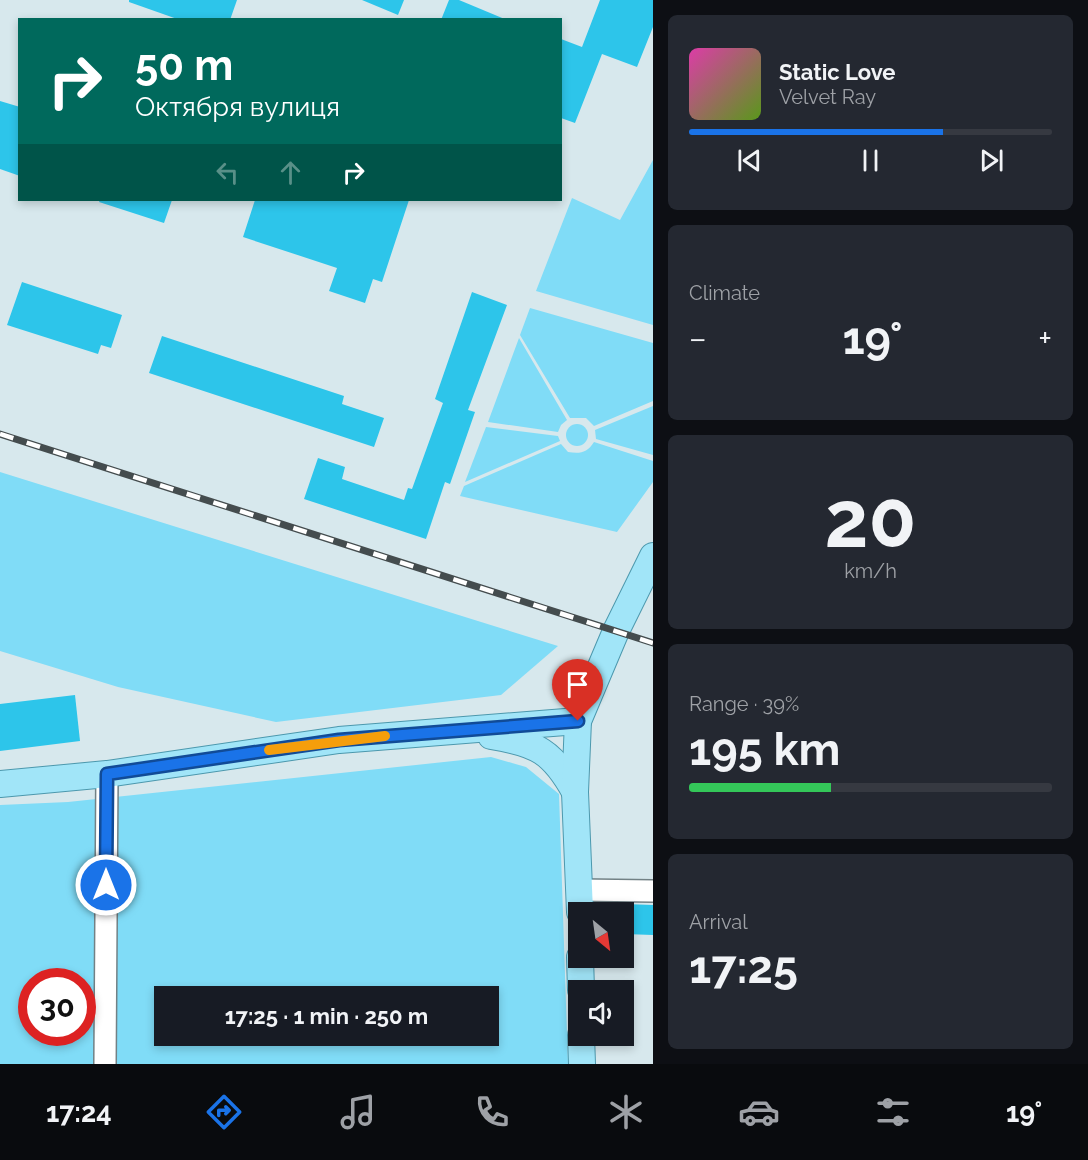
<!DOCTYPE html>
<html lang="en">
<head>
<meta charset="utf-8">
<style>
  body { margin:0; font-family:Raleway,sans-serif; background:#242831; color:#f1f3f6; height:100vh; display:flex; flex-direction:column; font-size:22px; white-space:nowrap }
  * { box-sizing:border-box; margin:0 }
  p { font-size:20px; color:#9ea1a6 }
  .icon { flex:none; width:33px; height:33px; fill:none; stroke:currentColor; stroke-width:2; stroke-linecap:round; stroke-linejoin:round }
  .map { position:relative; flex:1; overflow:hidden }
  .panel { display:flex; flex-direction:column; gap:15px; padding:15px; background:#0d0f14; width:435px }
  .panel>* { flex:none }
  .banner { position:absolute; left:18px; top:18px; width:544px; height:183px; border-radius:0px; box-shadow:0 3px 9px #0003; background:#00695c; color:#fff; overflow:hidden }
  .needle { width:39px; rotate:151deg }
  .tools { position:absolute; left:568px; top:902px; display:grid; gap:12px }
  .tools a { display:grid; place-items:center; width:66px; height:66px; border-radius:0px; background:#171b24; box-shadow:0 3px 9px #0003; font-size:30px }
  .speed { position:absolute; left:18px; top:968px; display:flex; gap:12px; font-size:30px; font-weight:700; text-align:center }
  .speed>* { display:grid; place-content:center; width:78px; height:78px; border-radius:50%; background:#171b24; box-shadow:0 3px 9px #0003; line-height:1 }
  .speed .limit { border:9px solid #d22; background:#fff; color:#111 }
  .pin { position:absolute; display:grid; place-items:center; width:51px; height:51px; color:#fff; margin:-62px -26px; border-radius:50% 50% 50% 0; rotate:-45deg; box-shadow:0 0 6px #0007 }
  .pin .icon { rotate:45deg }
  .me { position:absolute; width:66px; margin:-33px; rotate:0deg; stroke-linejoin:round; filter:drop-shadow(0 0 4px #0008) }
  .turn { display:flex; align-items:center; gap:21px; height:126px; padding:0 18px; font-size:27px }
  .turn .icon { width:78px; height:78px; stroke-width:2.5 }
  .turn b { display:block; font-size:42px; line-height:51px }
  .lanes { display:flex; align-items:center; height:57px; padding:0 18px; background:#0003; justify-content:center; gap:30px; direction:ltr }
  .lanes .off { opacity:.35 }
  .big { font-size:45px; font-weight:700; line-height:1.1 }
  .panel .widget { flex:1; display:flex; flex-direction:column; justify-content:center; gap:9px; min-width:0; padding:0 21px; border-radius:9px; background:#242831 }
  .panel .dial { align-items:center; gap:0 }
  .dial b { font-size:78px; line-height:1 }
  .song { display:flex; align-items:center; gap:18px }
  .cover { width:72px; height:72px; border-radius:9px; background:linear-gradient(135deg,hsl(320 70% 55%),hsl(90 70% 35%)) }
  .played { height:6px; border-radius:3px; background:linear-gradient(90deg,#1a73e8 70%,#363941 70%) }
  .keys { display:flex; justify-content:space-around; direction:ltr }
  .heat { display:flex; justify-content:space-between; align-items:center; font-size:33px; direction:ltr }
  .charge { height:9px; border-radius:4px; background:linear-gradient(90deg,#34c759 39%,#363941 0) }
  .trip { position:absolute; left:154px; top:986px; width:345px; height:60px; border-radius:0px; background:#171b24; box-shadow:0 3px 9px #0003; font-weight:700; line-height:60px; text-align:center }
  .tabs { display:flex; height:96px; justify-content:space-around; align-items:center; background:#090b0e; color:#9ea1a6 }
  .tabs .icon { width:42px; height:42px }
  .tabs .on { color:#1a73e8 }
  .tabs b { font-size:27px; color:#f1f3f6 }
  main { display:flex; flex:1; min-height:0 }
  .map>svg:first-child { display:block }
  .green { fill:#80dcf7; fill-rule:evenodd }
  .building { fill:#2dc5ea }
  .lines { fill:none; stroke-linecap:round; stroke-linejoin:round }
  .minor-casing { stroke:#728185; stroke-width:24 }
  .major-casing { stroke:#4c98ad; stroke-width:28 }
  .minor { stroke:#fff; stroke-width:21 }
  .major { stroke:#a1e5f8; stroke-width:26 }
  .rail-casing { stroke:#444c4e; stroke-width:7 }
  .rail { stroke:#fff; stroke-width:4.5; stroke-dasharray:14; stroke-linecap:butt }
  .route-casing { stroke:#114b97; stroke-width:15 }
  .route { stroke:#1a73e8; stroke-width:10 }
  .slow { stroke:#f59e0b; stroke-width:10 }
</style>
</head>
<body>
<main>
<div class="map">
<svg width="653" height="1064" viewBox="0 0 653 1064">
  <rect width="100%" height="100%" fill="#d7e8ed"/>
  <g class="green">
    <path d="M 653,160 L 653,325 L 536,291 L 572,198 L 620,220 Z"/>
    <path d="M 530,308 L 653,343 L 653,401 L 594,426 L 586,418 L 570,418 L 520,335 Z"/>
    <path d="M 519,338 L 567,420 L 561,425 L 558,432 L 488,422 Z"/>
    <path d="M 653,406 L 653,455 L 596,439 L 595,430 Z"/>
    <circle cx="577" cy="435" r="11"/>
    <path d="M 486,427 L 558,436 L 560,441 L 465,482 Z"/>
    <path d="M 594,442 L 653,461 L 653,482 L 617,532 L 460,496 L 464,486 L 561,444 L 568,452 C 580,454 587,453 594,442 Z"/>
    <path d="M 0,472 L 558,646 L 501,695 L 276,722 L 118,687 L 0,651 Z"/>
    <path d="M 491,757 L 526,767 L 559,794 L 568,1064 L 0,1064 L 0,805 L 68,802 ZM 32,981 L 82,981 L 82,1032 L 32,1032 ZM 165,996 L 489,996 L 489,1035 L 165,1035 Z"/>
  </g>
  <g class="building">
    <path d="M 129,0 L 237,0 L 230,20 L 180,20 L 129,2 Z"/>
    <path d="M 362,0 L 404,0 L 398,15 Z"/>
    <path d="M 449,0 L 459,0 L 507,20 L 441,20 Z"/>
    <path d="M 600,0 L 653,0 L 653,27 L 637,67 L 602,54 L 575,123 L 561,118 L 561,39 L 582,47 Z"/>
    <path d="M 0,101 L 20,107 L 20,176 L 0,169 Z"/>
    <path d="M 100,200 L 172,200 L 164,223 L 99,202 Z"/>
    <path d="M 255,200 L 409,200 L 382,282 L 373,279 L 365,303 L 329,291 L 337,268 L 243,237 Z"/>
    <path d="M 22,282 L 122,315 L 111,348 L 101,345 L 98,354 L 7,325 Z"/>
    <path d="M 472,292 L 507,305 L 468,410 L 475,412 L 450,484 L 445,482 L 426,539 L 304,499 L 318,458 L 345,467 L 342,479 L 404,500 L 408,488 L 412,489 L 443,403 L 435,399 Z"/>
    <path d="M 162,336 L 344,396 L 342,404 L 384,418 L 374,447 L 149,373 Z"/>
    <path d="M 75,695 L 80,741 L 0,751 L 0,704 Z"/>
    <path d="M 624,904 L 653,905 L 653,935 L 624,934 Z"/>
  </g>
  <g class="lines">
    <g class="minor-casing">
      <g id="minor">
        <path d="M 579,890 L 653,891"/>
        <path d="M 105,1064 L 107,774"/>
      </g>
    </g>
    <g class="major-casing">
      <g id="major">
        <path d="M 491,736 C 537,743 553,752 575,792"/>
        <path d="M 0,784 L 107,774 L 339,740 L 578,721"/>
        <path d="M 580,912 L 575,792 L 578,721 L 616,631 L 653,556"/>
        <path d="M 580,957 L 581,990"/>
        <path d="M 581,1035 L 582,1064"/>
      </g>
    </g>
    <use href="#minor" class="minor"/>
    <use href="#major" class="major"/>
    <g class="rail-casing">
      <path id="rail" d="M 0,434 L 653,643"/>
    </g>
    <use href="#rail" class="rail"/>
  </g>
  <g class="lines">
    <g class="route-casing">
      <path id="route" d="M 106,885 L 107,774 L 339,740 L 578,721"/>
    </g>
    <use href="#route" class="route"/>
    <path class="slow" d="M 269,750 L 385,736"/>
  </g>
</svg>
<div class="tools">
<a><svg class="needle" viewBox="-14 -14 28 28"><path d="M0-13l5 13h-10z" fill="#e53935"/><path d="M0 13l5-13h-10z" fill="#9ea1a6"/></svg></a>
<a><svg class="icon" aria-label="sound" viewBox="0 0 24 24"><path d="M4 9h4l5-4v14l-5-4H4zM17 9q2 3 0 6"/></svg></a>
</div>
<div class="speed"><div class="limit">30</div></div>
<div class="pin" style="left:578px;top:721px;background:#d93025"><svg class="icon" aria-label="arrive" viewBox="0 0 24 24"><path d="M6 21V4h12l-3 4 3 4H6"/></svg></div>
<svg class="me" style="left:106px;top:885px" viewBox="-20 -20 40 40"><circle r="17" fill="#1a73e8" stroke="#fff" stroke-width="3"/><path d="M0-11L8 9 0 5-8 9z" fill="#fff"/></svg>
<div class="trip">17:25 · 1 min · 250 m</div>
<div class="banner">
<div class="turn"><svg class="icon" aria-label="right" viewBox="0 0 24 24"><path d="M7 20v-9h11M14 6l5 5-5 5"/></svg><div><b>50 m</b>Октября вулиця</div></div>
<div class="lanes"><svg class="icon off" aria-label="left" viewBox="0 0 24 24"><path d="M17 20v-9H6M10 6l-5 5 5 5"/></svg><svg class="icon off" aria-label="ahead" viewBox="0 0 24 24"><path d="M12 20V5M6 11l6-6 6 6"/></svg><svg class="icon" aria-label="right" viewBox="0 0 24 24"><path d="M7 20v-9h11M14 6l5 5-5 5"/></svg></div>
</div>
</div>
<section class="panel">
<div class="widget">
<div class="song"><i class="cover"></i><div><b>Static Love</b><p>Velvet Ray</p></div></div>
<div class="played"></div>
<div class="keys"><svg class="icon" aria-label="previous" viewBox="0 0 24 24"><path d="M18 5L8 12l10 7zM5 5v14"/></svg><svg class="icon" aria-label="pause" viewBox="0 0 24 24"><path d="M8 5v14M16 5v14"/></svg><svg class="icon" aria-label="next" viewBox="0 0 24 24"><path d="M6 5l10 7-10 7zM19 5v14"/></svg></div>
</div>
<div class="widget"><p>Climate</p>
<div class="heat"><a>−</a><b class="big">19°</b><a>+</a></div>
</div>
<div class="widget dial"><b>20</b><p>km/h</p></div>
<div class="widget"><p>Range · 39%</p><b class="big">195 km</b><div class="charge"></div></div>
<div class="widget"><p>Arrival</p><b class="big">17:25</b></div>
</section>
</main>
<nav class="tabs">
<b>17:24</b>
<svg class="icon on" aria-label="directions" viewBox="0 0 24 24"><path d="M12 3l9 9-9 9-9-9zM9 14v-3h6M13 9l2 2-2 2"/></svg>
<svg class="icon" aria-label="music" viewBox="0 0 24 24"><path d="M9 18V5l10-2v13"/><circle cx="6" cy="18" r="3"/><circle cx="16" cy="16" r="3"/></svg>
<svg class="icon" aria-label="phone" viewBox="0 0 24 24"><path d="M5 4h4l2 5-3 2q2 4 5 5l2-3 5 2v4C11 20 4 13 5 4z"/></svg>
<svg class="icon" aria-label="climate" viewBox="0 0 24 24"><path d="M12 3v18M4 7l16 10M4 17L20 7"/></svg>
<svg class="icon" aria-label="car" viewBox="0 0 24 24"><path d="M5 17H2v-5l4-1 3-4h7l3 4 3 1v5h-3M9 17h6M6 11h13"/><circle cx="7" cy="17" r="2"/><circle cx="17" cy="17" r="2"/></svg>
<svg class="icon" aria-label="filters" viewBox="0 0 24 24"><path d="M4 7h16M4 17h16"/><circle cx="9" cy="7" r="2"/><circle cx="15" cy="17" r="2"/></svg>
<b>19°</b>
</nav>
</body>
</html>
